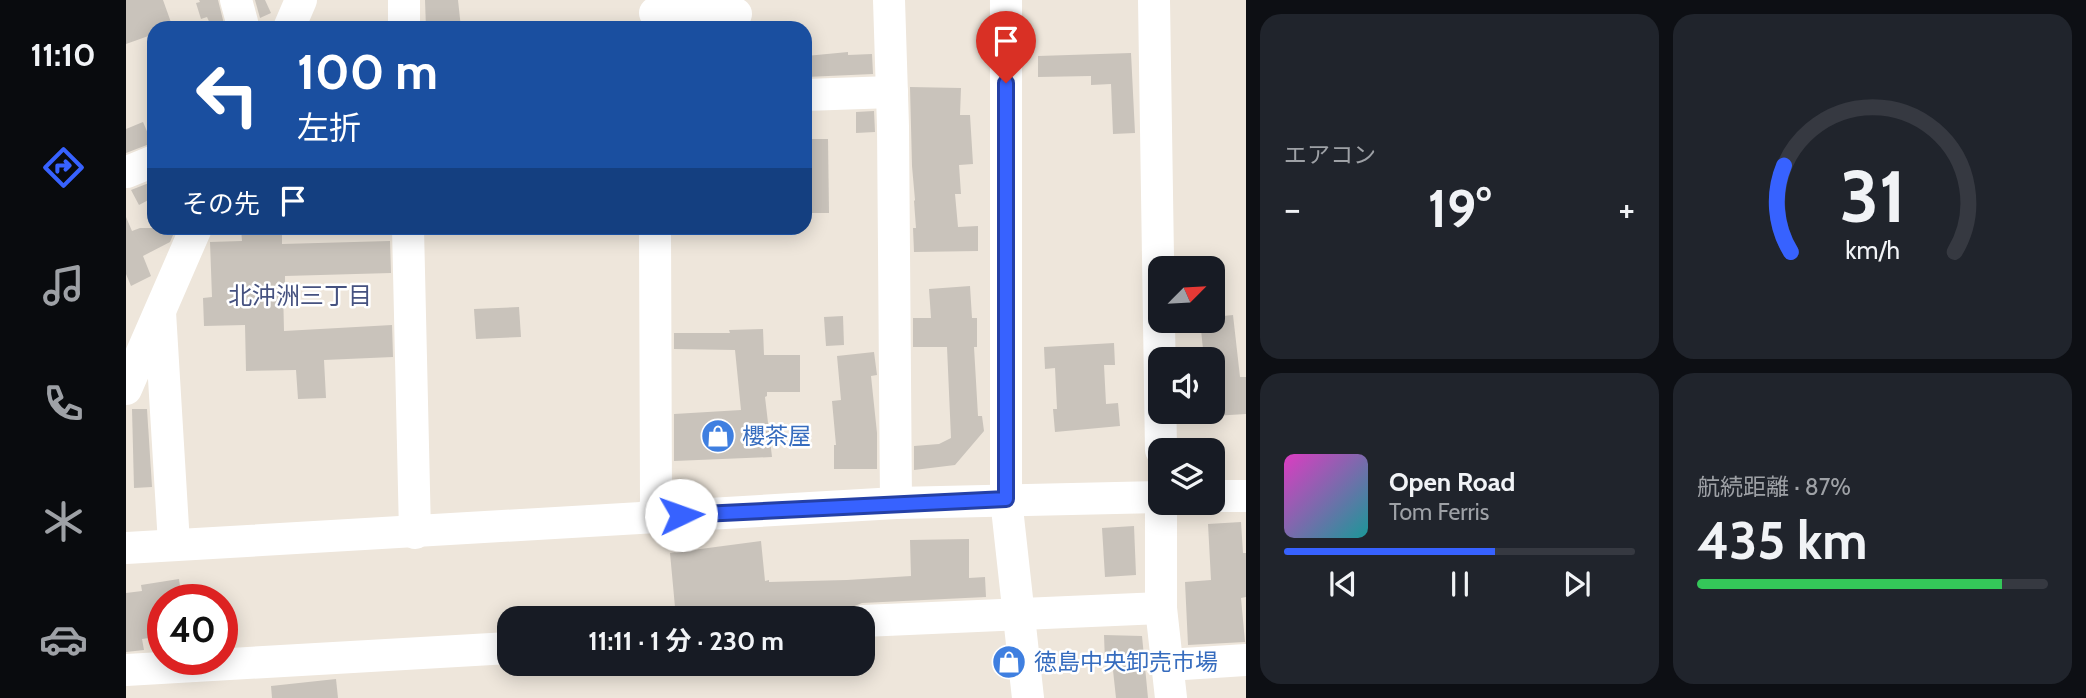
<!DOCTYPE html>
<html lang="ja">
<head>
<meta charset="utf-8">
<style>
  body { margin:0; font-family:Cabin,"Noto Sans JP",sans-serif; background:#20242c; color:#f1f3f6; height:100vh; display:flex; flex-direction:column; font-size:26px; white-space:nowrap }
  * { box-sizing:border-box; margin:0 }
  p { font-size:23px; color:#9ea1a6 }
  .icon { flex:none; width:38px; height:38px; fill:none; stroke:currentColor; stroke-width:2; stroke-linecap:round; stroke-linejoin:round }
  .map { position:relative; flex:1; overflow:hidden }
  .side { display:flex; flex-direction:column; gap:14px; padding:14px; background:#0d0f14; width:840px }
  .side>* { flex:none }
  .top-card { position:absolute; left:21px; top:21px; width:665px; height:214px; border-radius:21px; box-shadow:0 4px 18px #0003; background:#1a4fa0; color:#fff; overflow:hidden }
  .needle { width:46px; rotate:66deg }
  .controls { position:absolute; left:1022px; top:256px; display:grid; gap:14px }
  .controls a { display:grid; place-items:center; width:77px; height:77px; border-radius:14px; background:#171b24; box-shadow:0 4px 18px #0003; font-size:35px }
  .speed { position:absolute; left:21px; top:584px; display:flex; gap:14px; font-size:35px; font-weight:700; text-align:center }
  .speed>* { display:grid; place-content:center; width:91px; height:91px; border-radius:50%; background:#171b24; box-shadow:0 4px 18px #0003; line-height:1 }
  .speed .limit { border:10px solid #d22; background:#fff; color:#111 }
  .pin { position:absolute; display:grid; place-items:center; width:60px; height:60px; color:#fff; margin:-72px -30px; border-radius:50% 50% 50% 0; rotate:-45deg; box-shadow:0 0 7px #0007 }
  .pin .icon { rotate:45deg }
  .me { position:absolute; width:77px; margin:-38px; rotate:87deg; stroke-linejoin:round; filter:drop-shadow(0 0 5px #0008) }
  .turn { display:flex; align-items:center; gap:24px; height:147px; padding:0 35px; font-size:32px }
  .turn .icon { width:91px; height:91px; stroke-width:2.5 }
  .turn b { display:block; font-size:49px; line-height:60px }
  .then { display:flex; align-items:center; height:66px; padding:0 35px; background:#0003; gap:14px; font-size:26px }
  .big { font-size:52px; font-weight:700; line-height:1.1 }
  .side .card { flex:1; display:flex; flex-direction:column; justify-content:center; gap:10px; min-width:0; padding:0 24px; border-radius:21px; background:#20242c }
  .side .dial { align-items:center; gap:0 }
  .dial svg { height:182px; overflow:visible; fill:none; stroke:#363941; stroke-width:7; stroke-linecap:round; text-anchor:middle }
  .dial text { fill:#f1f3f6; stroke:none }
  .song { display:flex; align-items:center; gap:21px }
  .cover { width:84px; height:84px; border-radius:10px; background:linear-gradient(135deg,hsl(310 70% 55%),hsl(180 70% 35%)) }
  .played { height:7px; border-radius:4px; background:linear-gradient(90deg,#3762ff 60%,#363941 60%) }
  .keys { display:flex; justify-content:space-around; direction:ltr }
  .heat { display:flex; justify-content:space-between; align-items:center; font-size:38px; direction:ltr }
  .charge { height:10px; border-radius:5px; background:linear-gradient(90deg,#34c759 87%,#363941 0) }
  .side .tiles { flex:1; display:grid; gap:14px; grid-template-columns:repeat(2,1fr) }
  .trip { position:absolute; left:371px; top:606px; width:378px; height:70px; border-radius:21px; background:#171b24; box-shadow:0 4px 18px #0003; font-weight:700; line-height:70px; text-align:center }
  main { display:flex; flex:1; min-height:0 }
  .menu { display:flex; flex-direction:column; width:126px; justify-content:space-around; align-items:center; background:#090b0e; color:#9ea1a6 }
  .menu .icon { width:49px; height:49px }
  .menu .current { color:#3762ff }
  .menu b { font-size:32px; color:#f1f3f6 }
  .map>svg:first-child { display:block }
  .building { fill:#c9c3bb }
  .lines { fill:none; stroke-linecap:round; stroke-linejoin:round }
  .minor { stroke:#fff; stroke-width:32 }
  .route-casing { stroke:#2440a6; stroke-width:18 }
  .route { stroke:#3762ff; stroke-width:12 }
  .labels { text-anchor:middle; stroke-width:5; stroke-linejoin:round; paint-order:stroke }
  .shop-label { font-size:23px; fill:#366cbe; stroke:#fff; text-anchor:start }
  .neighbourhood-label { font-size:24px; fill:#465280; stroke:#fff }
</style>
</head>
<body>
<main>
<nav class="menu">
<b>11:10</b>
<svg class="icon current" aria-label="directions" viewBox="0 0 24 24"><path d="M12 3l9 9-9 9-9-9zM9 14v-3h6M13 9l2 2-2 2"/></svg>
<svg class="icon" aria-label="music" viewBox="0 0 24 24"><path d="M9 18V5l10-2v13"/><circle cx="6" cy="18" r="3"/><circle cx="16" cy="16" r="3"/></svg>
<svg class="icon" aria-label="phone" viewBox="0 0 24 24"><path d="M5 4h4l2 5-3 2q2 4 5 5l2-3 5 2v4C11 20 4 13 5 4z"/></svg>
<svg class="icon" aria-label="climate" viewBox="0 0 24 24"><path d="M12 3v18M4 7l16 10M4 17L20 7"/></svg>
<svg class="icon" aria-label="car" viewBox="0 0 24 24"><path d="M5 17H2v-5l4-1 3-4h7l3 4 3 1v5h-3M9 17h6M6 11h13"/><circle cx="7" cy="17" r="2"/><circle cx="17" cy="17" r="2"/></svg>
</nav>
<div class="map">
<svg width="1120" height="698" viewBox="0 0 1120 698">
  <rect width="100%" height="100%" fill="#eee6db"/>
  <g class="building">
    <path d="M 0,0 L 37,0 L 47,28 L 28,28 L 28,34 L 0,44 Z"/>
    <path d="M 73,0 L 92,0 L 99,28 L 86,28 L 81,17 L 75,19 L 70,3 L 74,2 Z"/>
    <path d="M 129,0 L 139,0 L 145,13 L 134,18 Z"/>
    <path d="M 299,0 L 332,0 L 335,28 L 300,28 Z"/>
    <path d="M 722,52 L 722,55 L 746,54 L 747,74 L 680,77 L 680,56 Z"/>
    <path d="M 1005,53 L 1009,133 L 987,134 L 985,84 L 965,85 L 965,76 L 912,77 L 912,56 Z"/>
    <path d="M 784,87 L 835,88 L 834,115 L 844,115 L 847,164 L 833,165 L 835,194 L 829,194 L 832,227 L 852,226 L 852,251 L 788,252 L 787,228 L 790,228 L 788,201 L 789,200 L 786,166 Z"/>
    <path d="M 748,111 L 749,132 L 730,133 L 730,112 Z"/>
    <path d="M 17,122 L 26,143 L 0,153 L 0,129 Z"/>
    <path d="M 679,139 L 702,139 L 703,213 L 679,213 Z"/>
    <path d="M 28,181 L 28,197 L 13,205 L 5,190 Z"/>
    <path d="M 0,217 L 6,231 L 14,228 L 50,228 L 44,242 L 17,256 L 25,276 L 5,286 L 0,274 Z"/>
    <path d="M 115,228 L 156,228 L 156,244 L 264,241 L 265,273 L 159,276 L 159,289 L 157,289 L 158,331 L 266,325 L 267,357 L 198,360 L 200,398 L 172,399 L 170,370 L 120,371 L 119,325 L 78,326 L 77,298 L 86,297 L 84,242 L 116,241 Z"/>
    <path d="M 844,286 L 846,318 L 851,318 L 851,347 L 848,347 L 852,416 L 856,416 L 858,431 L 829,465 L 788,470 L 788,446 L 813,444 L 825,438 L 821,347 L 787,347 L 787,318 L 805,318 L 803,289 Z"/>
    <path d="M 393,307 L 395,337 L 350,339 L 348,309 Z"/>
    <path d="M 1107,315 L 1114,377 L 1120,377 L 1120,414 L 1087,416 L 1087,359 L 1078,359 L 1074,320 L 1087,320 L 1087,317 Z"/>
    <path d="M 717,316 L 718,345 L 700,346 L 698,317 Z"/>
    <path d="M 637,329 L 638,355 L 674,355 L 674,392 L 641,392 L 641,396 L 639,397 L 646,457 L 548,461 L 548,414 L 615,410 L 609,350 L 548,349 L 548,333 L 604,333 L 603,330 Z"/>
    <path d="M 988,343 L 989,365 L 978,365 L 980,404 L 992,403 L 994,426 L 929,432 L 927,409 L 931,409 L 929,368 L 919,369 L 918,347 Z"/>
    <path d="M 748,352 L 751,375 L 745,376 L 751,433 L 751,469 L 708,469 L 708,445 L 710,445 L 706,401 L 715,400 L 711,356 Z"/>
    <path d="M 6,409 L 21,409 L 26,487 L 8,488 Z"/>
    <path d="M 1115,522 L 1117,553 L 1120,553 L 1120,597 L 1115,598 L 1119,642 L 1062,645 L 1059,582 L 1085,580 L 1082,524 Z"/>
    <path d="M 1008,526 L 1010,575 L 979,577 L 976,528 Z"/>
    <path d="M 843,539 L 843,578 L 859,577 L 860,597 L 736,603 L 726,607 L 715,607 L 715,610 L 692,610 L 692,612 L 658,614 L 658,608 L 550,618 L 544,553 L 635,541 L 639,581 L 643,580 L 643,582 L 721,580 L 785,576 L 784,540 Z"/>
    <path d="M 53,579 L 56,600 L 37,600 L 37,636 L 16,639 L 18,650 L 0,652 L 0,593 L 16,591 L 15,585 Z"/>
    <path d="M 978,635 L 1016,636 L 1022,698 L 990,698 L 986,661 L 979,662 Z"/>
    <path d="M 210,679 L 212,698 L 146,698 L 145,686 Z"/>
  </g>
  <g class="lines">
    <g class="minor">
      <path d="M 110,0 L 116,22"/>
      <path d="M 763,0 L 767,126 L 770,503"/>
      <path d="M 880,0 L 880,499 L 902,698"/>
      <path d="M 1028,0 L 1035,450"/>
      <path d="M 529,13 L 610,14"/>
      <path d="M 163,28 L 175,0"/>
      <path d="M 278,28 L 278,0"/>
      <path d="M 679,95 L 766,92"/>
      <path d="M 1,172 L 28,161"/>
      <path d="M 282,228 L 289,533"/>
      <path d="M 34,312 L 48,544"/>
      <path d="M 0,389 L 70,228"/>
      <path d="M 1087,496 L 1120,496"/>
      <path d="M 1035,502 L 1035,608 L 1045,698"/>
      <path d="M 528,516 L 530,501 L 529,228"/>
      <path d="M 0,548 L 770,503 L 1034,497"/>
      <path d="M 737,621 L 1035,608"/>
      <path d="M 1042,665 L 1120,660"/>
      <path d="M 0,670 L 383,648"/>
    </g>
  </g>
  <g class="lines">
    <g class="route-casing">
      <path id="route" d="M 555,515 L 880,499 L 880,83"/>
    </g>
    <use href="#route" class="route"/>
  </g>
  <defs>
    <g id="shop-disc" transform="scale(1.75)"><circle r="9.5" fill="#3f7fe0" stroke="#fff"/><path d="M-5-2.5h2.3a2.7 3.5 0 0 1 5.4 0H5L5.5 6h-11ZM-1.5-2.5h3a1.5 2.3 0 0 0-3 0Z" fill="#fff"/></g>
  </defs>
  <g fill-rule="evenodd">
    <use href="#shop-disc" x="592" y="436"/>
    <use href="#shop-disc" x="883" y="662"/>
  </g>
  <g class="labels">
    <g class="shop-label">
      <text x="616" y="444">櫻茶屋</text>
      <text x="908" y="670">徳島中央卸売市場</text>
    </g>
    <g class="neighbourhood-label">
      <text x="174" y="304">北沖洲三丁目</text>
    </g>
  </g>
</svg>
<div class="controls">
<a><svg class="needle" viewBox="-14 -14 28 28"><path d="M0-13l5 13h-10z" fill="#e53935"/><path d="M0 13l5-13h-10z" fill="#9ea1a6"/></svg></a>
<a><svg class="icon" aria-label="sound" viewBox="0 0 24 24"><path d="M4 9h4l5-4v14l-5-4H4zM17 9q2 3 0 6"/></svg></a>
<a><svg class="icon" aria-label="layers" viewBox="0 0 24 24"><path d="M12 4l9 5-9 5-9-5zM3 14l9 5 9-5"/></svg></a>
</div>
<div class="speed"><div class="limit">40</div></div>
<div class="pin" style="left:880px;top:83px;background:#d93025"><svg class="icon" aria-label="arrive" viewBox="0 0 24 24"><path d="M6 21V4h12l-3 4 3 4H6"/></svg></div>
<svg class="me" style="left:555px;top:515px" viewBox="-20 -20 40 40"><circle r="19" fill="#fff"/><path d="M0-13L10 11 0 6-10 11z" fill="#3762ff"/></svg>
<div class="trip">11:11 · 1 分 · 230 m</div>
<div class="top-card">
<div class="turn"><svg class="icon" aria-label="left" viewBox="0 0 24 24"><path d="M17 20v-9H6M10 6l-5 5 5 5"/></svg><div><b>100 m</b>左折</div></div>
<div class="then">その先<svg class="icon" aria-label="arrive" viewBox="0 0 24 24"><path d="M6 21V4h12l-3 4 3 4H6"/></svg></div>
</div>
</div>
<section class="side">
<div class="tiles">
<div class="card"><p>エアコン</p>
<div class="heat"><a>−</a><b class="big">19°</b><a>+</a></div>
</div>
<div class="card dial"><svg viewBox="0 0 100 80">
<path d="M14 69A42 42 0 1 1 86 69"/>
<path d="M14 69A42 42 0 0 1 11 31" stroke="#3762ff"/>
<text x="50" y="56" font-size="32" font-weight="700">31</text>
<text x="50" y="72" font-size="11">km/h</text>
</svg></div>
<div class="card">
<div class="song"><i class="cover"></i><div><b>Open Road</b><p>Tom Ferris</p></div></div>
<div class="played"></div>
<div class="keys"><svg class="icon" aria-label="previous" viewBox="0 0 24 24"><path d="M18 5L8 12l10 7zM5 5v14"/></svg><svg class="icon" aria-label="pause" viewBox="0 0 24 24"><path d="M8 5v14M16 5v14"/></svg><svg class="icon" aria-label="next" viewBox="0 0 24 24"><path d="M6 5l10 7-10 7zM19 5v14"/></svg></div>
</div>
<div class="card"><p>航続距離 · 87%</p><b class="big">435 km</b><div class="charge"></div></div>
</div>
</section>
</main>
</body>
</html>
